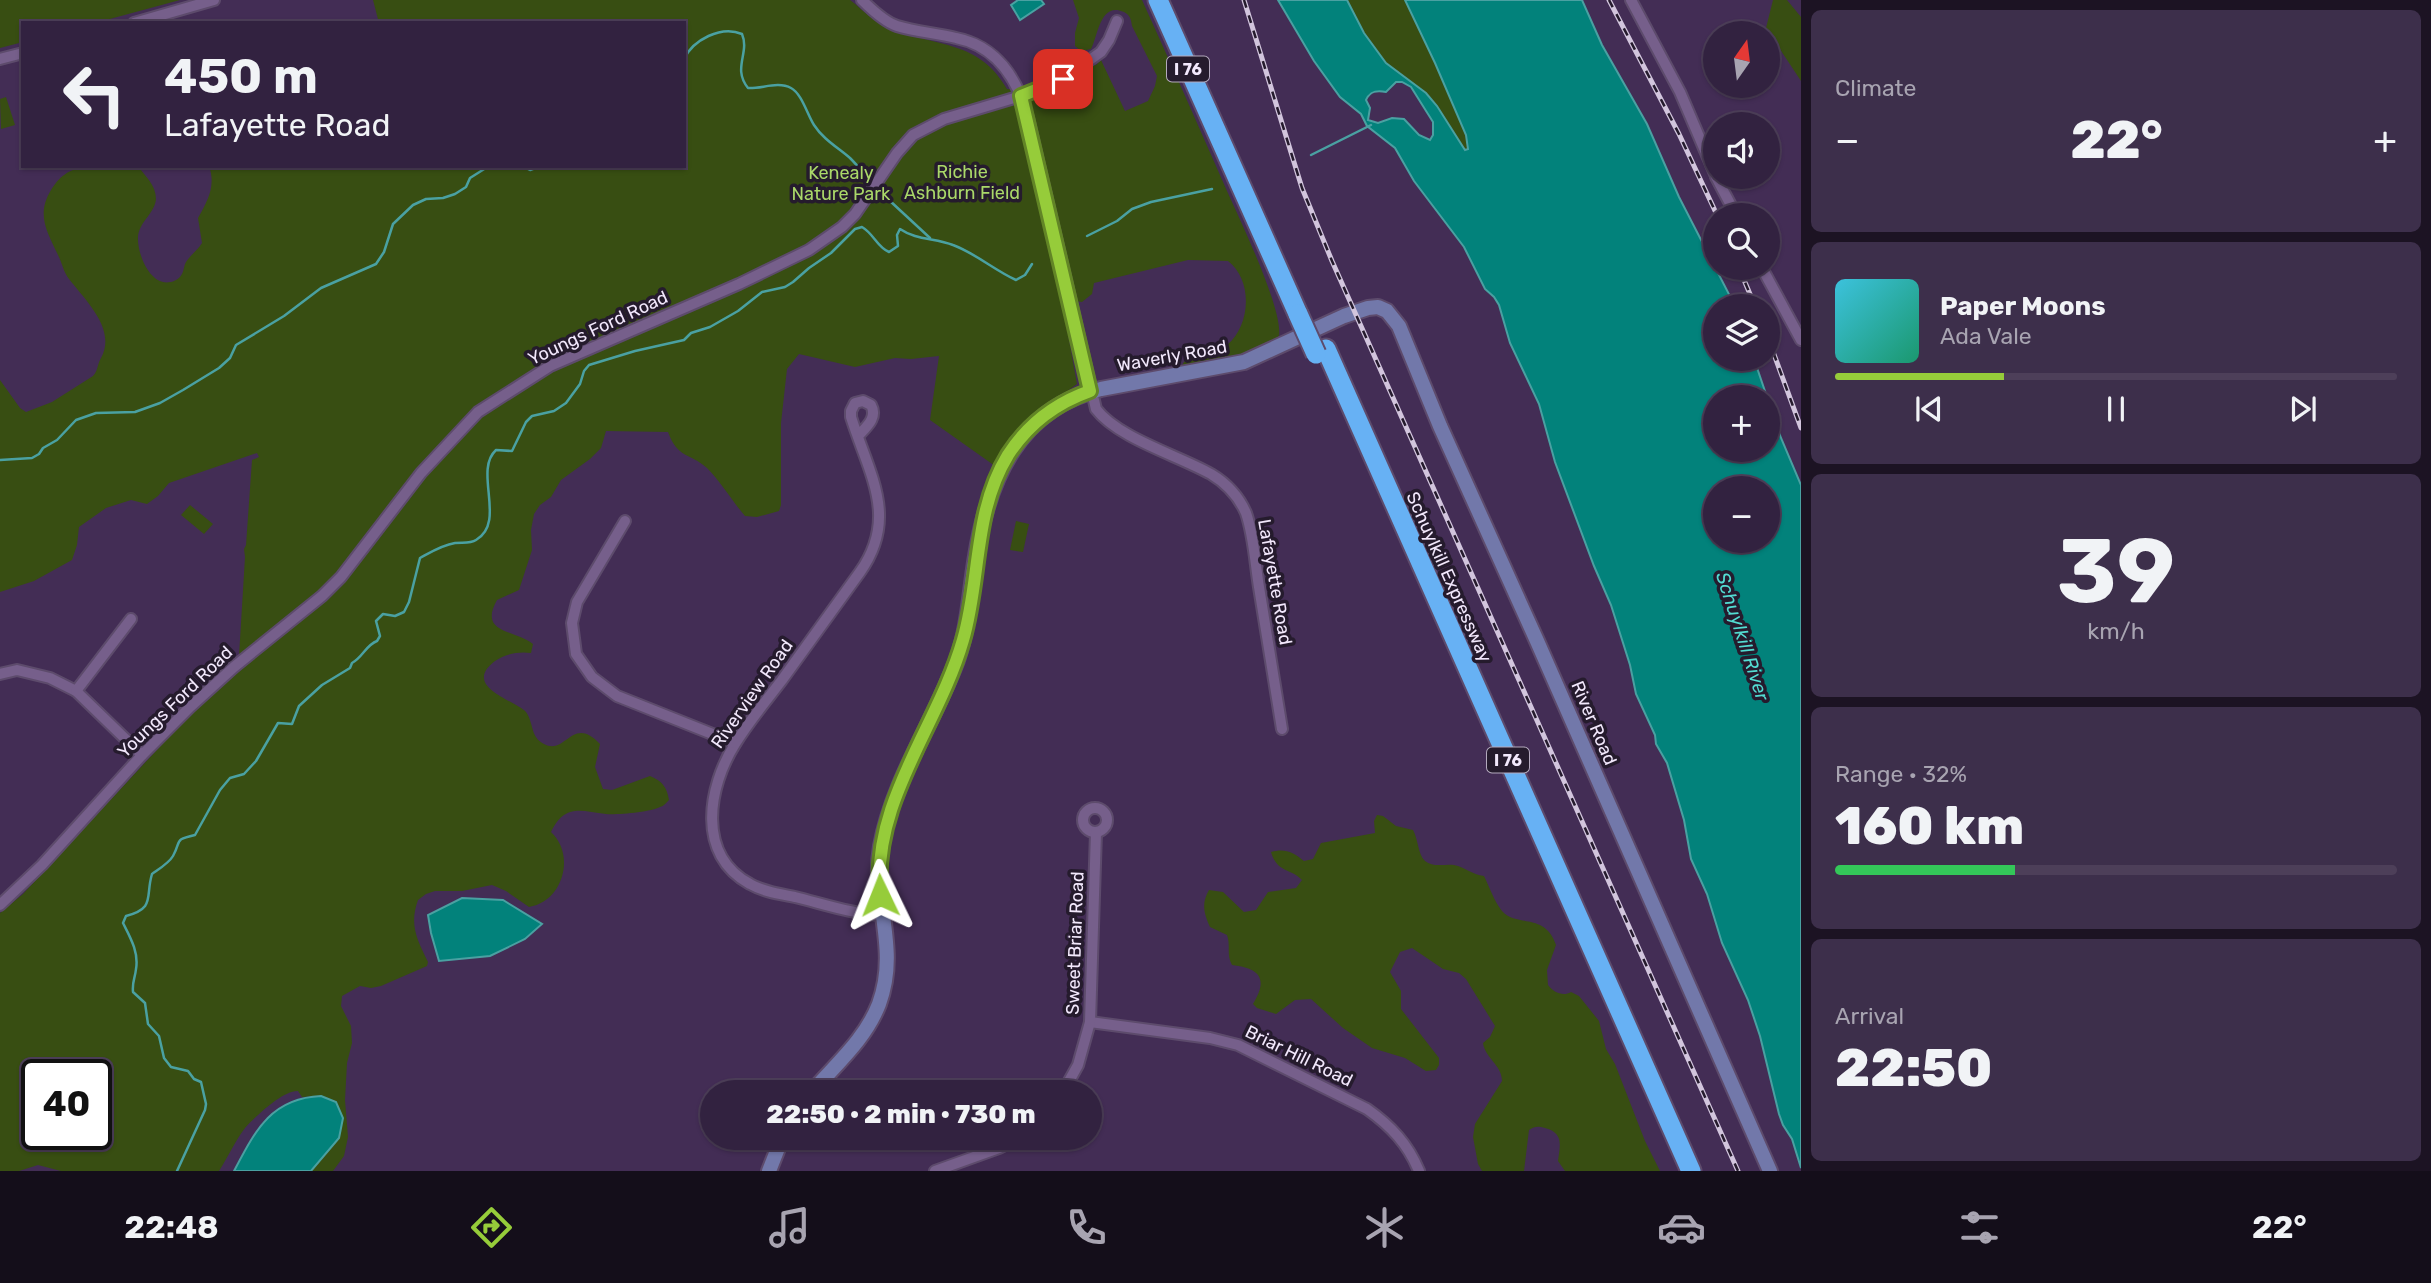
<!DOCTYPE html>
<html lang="en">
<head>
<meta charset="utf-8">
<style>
  body { margin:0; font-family:Rubik,sans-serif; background:#3d2f4b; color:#f1f3f6; height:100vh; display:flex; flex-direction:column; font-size:26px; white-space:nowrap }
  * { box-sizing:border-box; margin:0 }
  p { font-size:23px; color:#a8a4b1 }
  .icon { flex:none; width:38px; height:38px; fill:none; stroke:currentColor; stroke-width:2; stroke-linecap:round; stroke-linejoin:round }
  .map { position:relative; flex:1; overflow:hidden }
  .drawer { display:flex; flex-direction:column; gap:10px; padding:10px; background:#1c1323; width:630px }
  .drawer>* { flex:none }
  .hud { position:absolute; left:21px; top:21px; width:665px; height:147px; border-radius:0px; box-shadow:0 2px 5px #0004,0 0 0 2px #4d3f59; background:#322240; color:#f1f3f6; overflow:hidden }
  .needle { width:46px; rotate:14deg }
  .buttons { position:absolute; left:1703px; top:21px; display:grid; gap:14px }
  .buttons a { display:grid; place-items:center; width:77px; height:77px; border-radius:50%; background:#322240; box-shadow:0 2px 5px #0004,0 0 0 2px #4d3f59; font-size:35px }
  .speed { position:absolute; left:21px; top:1059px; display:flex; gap:14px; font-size:35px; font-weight:700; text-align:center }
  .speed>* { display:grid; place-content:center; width:91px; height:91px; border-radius:50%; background:#322240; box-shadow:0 2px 5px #0004,0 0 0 2px #4d3f59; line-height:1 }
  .speed .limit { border:4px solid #111; border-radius:10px; background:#fff; color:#111 }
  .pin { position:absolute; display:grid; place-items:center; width:60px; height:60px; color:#fff; margin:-30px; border-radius:14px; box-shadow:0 4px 10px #0006 }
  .me { position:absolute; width:77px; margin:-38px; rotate:358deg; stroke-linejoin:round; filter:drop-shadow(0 0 5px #0008) }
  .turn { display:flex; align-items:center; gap:24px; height:147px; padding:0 28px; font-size:32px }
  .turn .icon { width:91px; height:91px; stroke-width:2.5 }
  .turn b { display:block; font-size:49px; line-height:60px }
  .big { font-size:52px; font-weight:800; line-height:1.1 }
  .drawer .tile { flex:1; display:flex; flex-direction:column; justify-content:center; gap:10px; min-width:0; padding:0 24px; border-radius:10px; background:#3d2f4b }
  .drawer .dial { align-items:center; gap:0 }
  .dial b { font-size:91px; line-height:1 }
  .song { display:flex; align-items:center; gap:21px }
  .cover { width:84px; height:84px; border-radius:10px; background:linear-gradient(135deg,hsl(190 70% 55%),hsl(160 70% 35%)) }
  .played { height:7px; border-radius:4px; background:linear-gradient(90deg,#96cc3a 30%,#4d3f59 30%) }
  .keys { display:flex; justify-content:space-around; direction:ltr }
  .heat { display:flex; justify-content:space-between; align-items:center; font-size:38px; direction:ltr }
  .charge { height:10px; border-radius:5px; background:linear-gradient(90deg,#34c759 32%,#4d3f59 0) }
  .trip { position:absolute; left:700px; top:1080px; width:402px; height:70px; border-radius:35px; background:#322240; box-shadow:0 2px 5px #0004,0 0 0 2px #4d3f59; font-weight:800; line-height:70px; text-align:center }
  .menu { display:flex; height:112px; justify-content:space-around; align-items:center; background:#140e1a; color:#a8a4b1 }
  .menu .icon { width:49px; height:49px }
  .menu .on { color:#96cc3a }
  .menu b { font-size:32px; color:#f1f3f6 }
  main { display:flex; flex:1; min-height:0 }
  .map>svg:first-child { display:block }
  .green { fill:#384e12; fill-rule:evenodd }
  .water { fill:#02827b; stroke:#4aa1a2; stroke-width:2; fill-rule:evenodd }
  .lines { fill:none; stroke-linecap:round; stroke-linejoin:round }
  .stream { stroke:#4aa1a2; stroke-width:2.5 }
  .street-casing { stroke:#5d4b6c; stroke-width:14 }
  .secondary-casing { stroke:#5d4b6c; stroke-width:18 }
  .highway-casing { stroke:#5d4b6c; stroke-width:23 }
  .street { stroke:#765f8b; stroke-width:10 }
  .secondary { stroke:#7278aa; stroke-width:14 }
  .highway { stroke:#67b1f4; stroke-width:19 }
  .rail-casing { stroke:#d2c5dd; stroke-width:5 }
  .rail { stroke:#251b2d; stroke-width:2.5; stroke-dasharray:8; stroke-linecap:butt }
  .highway-bridge-casing { stroke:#5d4b6c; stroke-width:23; stroke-linecap:butt }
  .highway-bridge { stroke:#67b1f4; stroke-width:19 }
  .route-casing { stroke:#628526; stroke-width:18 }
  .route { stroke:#96cc3a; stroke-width:12 }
  .labels { text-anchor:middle; stroke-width:7; stroke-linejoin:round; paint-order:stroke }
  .shield { fill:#251b2d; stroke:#b4aabe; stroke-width:2 }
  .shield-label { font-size:16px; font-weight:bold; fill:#f2e8fc }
  .park-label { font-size:18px; fill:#aad869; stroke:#251b2d }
  .street-label { font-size:18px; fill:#f2e8fc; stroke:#251b2d }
  .water-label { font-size:19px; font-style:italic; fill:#53dcd2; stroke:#251b2d }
</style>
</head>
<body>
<main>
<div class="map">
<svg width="1801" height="1171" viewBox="0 0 1801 1171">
  <rect width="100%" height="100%" fill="#432d55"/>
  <g class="green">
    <path d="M 0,0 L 180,0 L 95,23 L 23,23 L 23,42 L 0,48 Z"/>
    <path d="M 373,0 L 850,0 C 863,10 875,23 890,29 C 937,47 979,40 1007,89 L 1043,93 L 1086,66 L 1096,65 L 1101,60 L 1125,111 L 1148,101 L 1155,86 L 1157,76 L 1132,26 C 1131,19 1130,15 1124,12 C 1100,1 1098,36 1091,49 L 1081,51 L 1075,46 L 1075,33 L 1079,18 L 1073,0 L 1142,0 C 1171,64 1199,127 1227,191 C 1240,220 1283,309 1279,336 C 1260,355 1208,364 1181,369 C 1185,349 1214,356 1227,345 C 1251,325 1253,280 1228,261 L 1188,260 L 1094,283 L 1092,294 L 1082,302 L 1075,301 L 1070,289 L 1060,291 L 1077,384 L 1025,422 L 1009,440 L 995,466 L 930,420 L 939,356 L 911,359 L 895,358 L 855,367 L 799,354 L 787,369 L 781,423 L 781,505 L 779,511 L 757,517 L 745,516 C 732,501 721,482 707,468 C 689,452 678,459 668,432 L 606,431 L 601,448 L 590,459 L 561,480 L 551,497 L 540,505 L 534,514 L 531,530 L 532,550 L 519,590 L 497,600 C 478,634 515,629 533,644 L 531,653 C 519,651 505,654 495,661 C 461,687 515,700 526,712 C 534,723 530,737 544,744 C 566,756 572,714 600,744 L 595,767 L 603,789 L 612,790 L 650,776 C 662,781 667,787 669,800 C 666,803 664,806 660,807 C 651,812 617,815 606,814 C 581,811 565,803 551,832 C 576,855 563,902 529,907 L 506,891 L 492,885 L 462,891 L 435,891 L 426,894 L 418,900 C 409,925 417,939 428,962 L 427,966 L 381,986 L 371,988 L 360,986 L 342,996 L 341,1006 L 351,1026 L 352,1043 L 347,1063 L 345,1100 L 348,1137 L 344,1156 L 333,1171 L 311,1171 L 339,1138 L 321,1096 L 302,1097 L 298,1091 C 283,1090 255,1117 245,1128 C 235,1141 228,1157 219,1171 L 61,1171 L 38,1165 L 19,1171 L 0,1171 L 0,913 L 23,894 L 207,696 L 212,694 L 253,660 L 239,656 L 245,557 L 244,549 L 246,545 L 252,460 L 259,457 L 257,453 L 169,483 L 158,496 L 147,504 L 131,500 L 106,508 L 79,527 L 77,545 L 72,560 L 34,581 L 0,592 L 0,380 L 20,408 L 26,412 L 52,402 L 93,376 C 98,371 97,365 101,358 C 117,329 85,300 69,279 C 64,273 62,263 58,255 C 47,231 36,215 51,190 C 60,176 67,171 84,166 C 100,163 121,166 138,166 C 145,176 156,185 156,199 C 155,213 139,222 138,237 C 137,254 151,290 174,281 C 183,277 183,271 185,264 C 188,257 198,250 202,243 L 198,218 C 208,200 216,186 209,166 L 684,166 L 684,23 L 379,23 ZM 37,1074 L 96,1074 L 96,1134 L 37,1134 Z"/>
    <path d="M 1347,0 L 1405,0 L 1435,62 L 1466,135 L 1468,150 L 1462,148 L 1437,106 L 1426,93 L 1386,63 L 1364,33 Z"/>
    <path d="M 1773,0 L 1787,0 L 1801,17 L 1801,81 L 1766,28 Z"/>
    <path d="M 6,97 L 15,125 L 1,129 L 0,99 Z"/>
    <path d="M 190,505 L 213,524 L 204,534 L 181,515 Z"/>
    <path d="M 1016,521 L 1029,524 L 1023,552 L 1010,550 Z"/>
    <path d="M 1377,815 L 1383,816 L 1396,826 L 1413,830 C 1418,838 1418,855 1425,861 C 1435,869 1448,862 1458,866 C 1469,870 1472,874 1484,876 C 1490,888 1494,901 1502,911 C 1517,928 1545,912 1556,945 L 1547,970 L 1548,985 C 1553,992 1563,997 1571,992 L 1579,996 L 1599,1021 L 1606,1049 L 1615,1064 L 1645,1141 L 1660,1171 L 1565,1171 L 1558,1161 C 1560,1145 1564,1133 1545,1128 C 1538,1126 1535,1126 1529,1130 L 1524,1171 L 1482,1171 L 1478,1164 L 1473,1137 L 1475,1124 L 1502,1081 C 1502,1065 1485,1058 1483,1043 L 1490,1037 L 1495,1026 L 1466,979 L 1459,973 L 1443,969 L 1412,948 L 1400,952 L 1390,972 L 1401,991 L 1401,1009 L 1439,1058 L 1439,1065 L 1436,1070 L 1426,1071 L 1405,1058 L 1372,1048 L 1343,1028 L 1311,999 L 1295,1000 L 1276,1014 L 1257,1008 L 1253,1004 C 1269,978 1259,968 1232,965 C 1226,954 1231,946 1227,935 L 1210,927 C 1204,913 1201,904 1209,890 L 1223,892 L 1244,912 L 1256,910 L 1268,892 L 1296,888 L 1302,880 C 1291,868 1277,873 1271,852 C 1285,848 1293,852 1304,861 L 1313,859 L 1321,843 L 1375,833 L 1374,821 Z"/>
  </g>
  <g class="water">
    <path d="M 1018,0 L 1041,0 L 1044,4 L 1020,20 L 1011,5 Z"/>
    <path d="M 1278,0 L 1347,0 L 1364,33 L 1386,63 L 1426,93 L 1437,106 L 1465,150 L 1468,149 L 1466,135 L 1435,63 L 1405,0 L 1582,0 L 1602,45 L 1647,124 L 1679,197 L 1735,306 L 1715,306 L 1715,359 L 1754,359 L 1781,438 L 1801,485 L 1801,1168 L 1792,1139 L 1783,1125 L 1779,1114 L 1760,1036 L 1748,1000 L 1722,943 L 1707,894 L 1691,859 L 1684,820 L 1667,763 L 1656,744 L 1655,735 L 1636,694 L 1630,665 L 1611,605 L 1594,566 L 1555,462 L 1539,404 L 1510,343 L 1499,305 L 1494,297 L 1485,289 L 1464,247 L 1414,181 L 1395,148 L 1367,126 L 1361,114 L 1340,97 L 1314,61 ZM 1396,82 L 1402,82 L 1411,87 L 1433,122 L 1433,135 L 1430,140 L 1419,135 L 1404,119 L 1392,118 L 1378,123 L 1368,120 L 1370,108 L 1366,100 C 1370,91 1377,90 1386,92 ZM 1715,397 L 1768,397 L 1768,450 L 1715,450 ZM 1715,488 L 1768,488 L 1768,541 L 1715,541 Z"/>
    <path d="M 462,898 L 503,900 L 542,924 L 525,939 L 490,956 L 439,961 L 431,933 L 428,915 Z"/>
    <path d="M 321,1096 L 336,1102 L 343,1118 L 339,1138 L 311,1171 L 234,1171 C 255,1131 271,1098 321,1096 Z"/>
  </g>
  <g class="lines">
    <g class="stream">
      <path d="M 684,59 C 693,40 721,25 742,34 C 750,53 732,68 748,88 C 761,89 778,81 791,88 C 802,94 807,114 814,125 C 823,139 837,147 850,158 C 858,166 865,175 872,183"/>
      <path d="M 1311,155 L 1371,125"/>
      <path d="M 522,166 L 530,170 L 541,166"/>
      <path d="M 876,188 L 930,238"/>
      <path d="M 1087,236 L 1117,221 L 1132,209 L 1151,202 L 1212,189"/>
      <path d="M 0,460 L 32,458 L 39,454 L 43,448 L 57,440 L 76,420 L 96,413 L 135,412 L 160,403 L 183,390 L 219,368 L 230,358 L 236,345 L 284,316 L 321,288 L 376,264 L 384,252 L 393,224 L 413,205 L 426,199 L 443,198 L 455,194 L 466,187 L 470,178 L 489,166"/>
      <path d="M 177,1171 L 205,1110 L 206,1104 L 201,1082 L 194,1079 L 188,1071 L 171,1067 L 164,1058 L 159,1036 L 148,1024 L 145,1003 L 133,992 C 132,981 135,979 136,969 C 139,952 130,937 123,923 L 126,916 C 156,908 145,897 152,874 C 159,869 169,863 173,856 C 182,840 173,840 195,835 L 220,790 L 230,778 L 244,774 L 256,761 L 278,723 L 292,724 L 299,706 L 322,685 L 350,668 L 352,663 C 363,657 366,645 377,641 L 380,636 L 376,621 L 383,614 L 395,616 L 404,612 L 409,602 L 420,558 C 431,552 442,545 455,543 C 462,542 470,544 476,540 C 507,522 473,471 496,450 L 512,451 L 526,422 L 532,416 L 554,411 L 566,403 L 580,384 L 584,371 L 589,365 L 635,351 L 684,340 L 691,333 L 710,327 L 738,311 L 762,292 L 785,287 L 793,282 L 809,268 L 831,253 L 855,229 L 862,227 C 874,234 877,247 889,252 L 898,246 L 897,235 L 900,229 C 916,240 935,238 953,245 C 975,253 994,270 1016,280 L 1025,275 L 1032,264"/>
    </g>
    <g class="street-casing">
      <g id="street">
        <path d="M 862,0 C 871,9 885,22 897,26 C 916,32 937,33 956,38 C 997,46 1018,80 1028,118 L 1096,409 C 1118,438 1177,455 1211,474 C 1226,483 1239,497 1246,513 C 1254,536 1255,563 1259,587 C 1267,634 1274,682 1282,729"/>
        <path d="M 1631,0 L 1680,92 L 1715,174"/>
        <path d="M 134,23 L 214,0"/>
        <path d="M 0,59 L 23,53"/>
        <path d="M 1716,177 L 1736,215"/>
        <path d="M 1762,268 L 1801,340"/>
        <path d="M 858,436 C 866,427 878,418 871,405 L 863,401 L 855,403 L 851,411 L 851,417 C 869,474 899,517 860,572 C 834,608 808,644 782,680 C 766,701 749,721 735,744 C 708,787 696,855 750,884 C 764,892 780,894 795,897 C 824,904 855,915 884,915"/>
        <path d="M 625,521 L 577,602 L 572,623 L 576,654 L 592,677 L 617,696 L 735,743"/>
        <path d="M 0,674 L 17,670 L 50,678 L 76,691 L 142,755"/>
        <path d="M 76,691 L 131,619"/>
        <circle cx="1095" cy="820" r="12"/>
        <path d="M 0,905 L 42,865 L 142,755 L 190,707 L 234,667 L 322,596 L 341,577 L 421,473 L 478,412 L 550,366 L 739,284 L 809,250 L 842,227 L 855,214 L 897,153 L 913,135 L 944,119 L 1021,96 L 1063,79 L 1101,52 L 1109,40 L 1117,21"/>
        <path d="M 1090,1022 L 1210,1038 L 1238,1045 L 1367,1109 C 1391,1126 1408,1144 1419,1171"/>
        <path d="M 1063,1092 L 1078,1065 L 1090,1022 L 1096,832"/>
        <path d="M 935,1171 L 999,1148 L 1018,1138"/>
      </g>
    </g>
    <g class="secondary-casing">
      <g id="secondary">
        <path d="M 812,1092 C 836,1064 865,1040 879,1004 C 900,947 871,901 881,846 C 893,780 934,722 957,660 C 969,626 970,591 976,556 C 988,480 1019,408 1101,389 L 1244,362 L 1344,316 L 1368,308 L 1378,307 L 1387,311 L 1399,326 L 1440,426 L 1537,641 L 1770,1171"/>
        <path d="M 769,1171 L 782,1138"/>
      </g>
    </g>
    <g class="highway-casing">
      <g id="highway">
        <path d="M 1158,0 L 1298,314"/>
        <path d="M 1326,349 L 1691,1171"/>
      </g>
    </g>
    <use href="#street" class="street"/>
    <use href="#secondary" class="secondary"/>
    <use href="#highway" class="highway"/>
    <g class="rail-casing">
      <g id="rail">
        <path d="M 1244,0 L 1302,188 L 1332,261 L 1738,1171"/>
        <path d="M 1609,0 L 1679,134 L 1717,215"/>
        <path d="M 1739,268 L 1755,306"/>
        <path d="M 1768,338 L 1801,428"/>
      </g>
    </g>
    <use href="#rail" class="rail"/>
    <g class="highway-bridge-casing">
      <path id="highway-bridge" d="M 1298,314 L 1316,354"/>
    </g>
    <use href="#highway-bridge" class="highway-bridge"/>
  </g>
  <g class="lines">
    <g class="route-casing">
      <path id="route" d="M 880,895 C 872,800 938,727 963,640 C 981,579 973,512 1008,455 C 1028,424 1056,403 1090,391 L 1021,96 L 1063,79"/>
    </g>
    <use href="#route" class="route"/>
  </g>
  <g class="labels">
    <g class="shield">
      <rect x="1167" y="56.5" width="42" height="25" rx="5"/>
      <rect x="1487" y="747.5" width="42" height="25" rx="5"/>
    </g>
    <g class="shield-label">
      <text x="1188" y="75">I 76</text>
      <text x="1508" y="766">I 76</text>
    </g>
    <g class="park-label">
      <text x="962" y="178">Richie<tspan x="962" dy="21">Ashburn Field</tspan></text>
      <text x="841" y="179">Kenealy<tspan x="841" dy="21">Nature Park</tspan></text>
    </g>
    <g class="street-label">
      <text transform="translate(598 328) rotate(-25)" y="6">Youngs Ford Road</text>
      <text transform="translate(1172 356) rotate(-10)" y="6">Waverly Road</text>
      <text transform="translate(1449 577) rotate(66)" y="6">Schuylkill Expressway</text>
      <text transform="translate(1275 582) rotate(80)" y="6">Lafayette Road</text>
      <text transform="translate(752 694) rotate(-55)" y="6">Riverview Road</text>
      <text transform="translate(175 702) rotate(-44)" y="6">Youngs Ford Road</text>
      <text transform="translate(1594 723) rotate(67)" y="6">River Road</text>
      <text transform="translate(1075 943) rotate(-88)" y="6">Sweet Briar Road</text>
      <text transform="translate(1299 1056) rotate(26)" y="6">Briar Hill Road</text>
    </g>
    <g class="water-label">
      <text transform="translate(1743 636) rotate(72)" y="7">Schuylkill River</text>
    </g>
  </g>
</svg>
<div class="buttons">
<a><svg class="needle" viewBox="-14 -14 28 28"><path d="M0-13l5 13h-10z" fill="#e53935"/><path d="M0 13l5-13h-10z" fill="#a8a4b1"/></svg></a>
<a><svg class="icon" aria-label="sound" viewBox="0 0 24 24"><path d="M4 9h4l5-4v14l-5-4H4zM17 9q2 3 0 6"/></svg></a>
<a><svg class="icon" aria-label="search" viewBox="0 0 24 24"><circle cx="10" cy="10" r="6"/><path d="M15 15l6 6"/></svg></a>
<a><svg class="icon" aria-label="layers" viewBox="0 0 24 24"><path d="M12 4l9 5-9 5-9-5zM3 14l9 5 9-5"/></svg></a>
<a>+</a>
<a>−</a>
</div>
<div class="speed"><div class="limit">40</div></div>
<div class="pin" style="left:1063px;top:79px;background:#d93025"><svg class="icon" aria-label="arrive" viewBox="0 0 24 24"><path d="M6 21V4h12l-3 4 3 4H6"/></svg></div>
<svg class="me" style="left:880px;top:895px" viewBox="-20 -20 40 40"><path d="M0-17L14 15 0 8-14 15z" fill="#96cc3a" stroke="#fff" stroke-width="4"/></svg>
<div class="trip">22:50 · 2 min · 730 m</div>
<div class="hud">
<div class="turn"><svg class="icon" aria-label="left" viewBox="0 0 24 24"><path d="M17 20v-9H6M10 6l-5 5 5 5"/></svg><div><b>450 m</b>Lafayette Road</div></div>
</div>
</div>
<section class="drawer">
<div class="tile"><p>Climate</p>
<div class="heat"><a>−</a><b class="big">22°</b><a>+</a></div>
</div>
<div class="tile">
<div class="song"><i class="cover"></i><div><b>Paper Moons</b><p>Ada Vale</p></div></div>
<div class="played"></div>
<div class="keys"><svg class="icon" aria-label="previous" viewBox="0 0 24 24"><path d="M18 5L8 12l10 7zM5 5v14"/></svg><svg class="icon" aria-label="pause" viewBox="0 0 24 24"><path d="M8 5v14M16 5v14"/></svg><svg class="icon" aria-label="next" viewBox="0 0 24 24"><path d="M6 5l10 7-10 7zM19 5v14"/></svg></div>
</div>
<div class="tile dial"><b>39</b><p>km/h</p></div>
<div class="tile"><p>Range · 32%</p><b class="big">160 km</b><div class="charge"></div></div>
<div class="tile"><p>Arrival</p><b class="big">22:50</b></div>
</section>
</main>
<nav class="menu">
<b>22:48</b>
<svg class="icon on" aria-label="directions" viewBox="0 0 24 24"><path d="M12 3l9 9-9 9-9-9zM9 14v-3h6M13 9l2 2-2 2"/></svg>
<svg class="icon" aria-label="music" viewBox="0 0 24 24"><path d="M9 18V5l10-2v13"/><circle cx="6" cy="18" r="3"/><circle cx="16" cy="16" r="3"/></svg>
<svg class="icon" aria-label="phone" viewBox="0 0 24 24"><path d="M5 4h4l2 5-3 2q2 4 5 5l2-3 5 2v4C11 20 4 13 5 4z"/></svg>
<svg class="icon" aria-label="climate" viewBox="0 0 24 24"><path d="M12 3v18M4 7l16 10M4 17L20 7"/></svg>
<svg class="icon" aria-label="car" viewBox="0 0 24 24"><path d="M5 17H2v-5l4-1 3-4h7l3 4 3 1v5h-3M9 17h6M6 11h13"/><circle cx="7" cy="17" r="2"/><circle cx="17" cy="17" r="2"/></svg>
<svg class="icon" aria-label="filters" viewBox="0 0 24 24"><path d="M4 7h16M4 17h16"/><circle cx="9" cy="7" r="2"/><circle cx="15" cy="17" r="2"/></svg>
<b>22°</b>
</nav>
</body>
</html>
